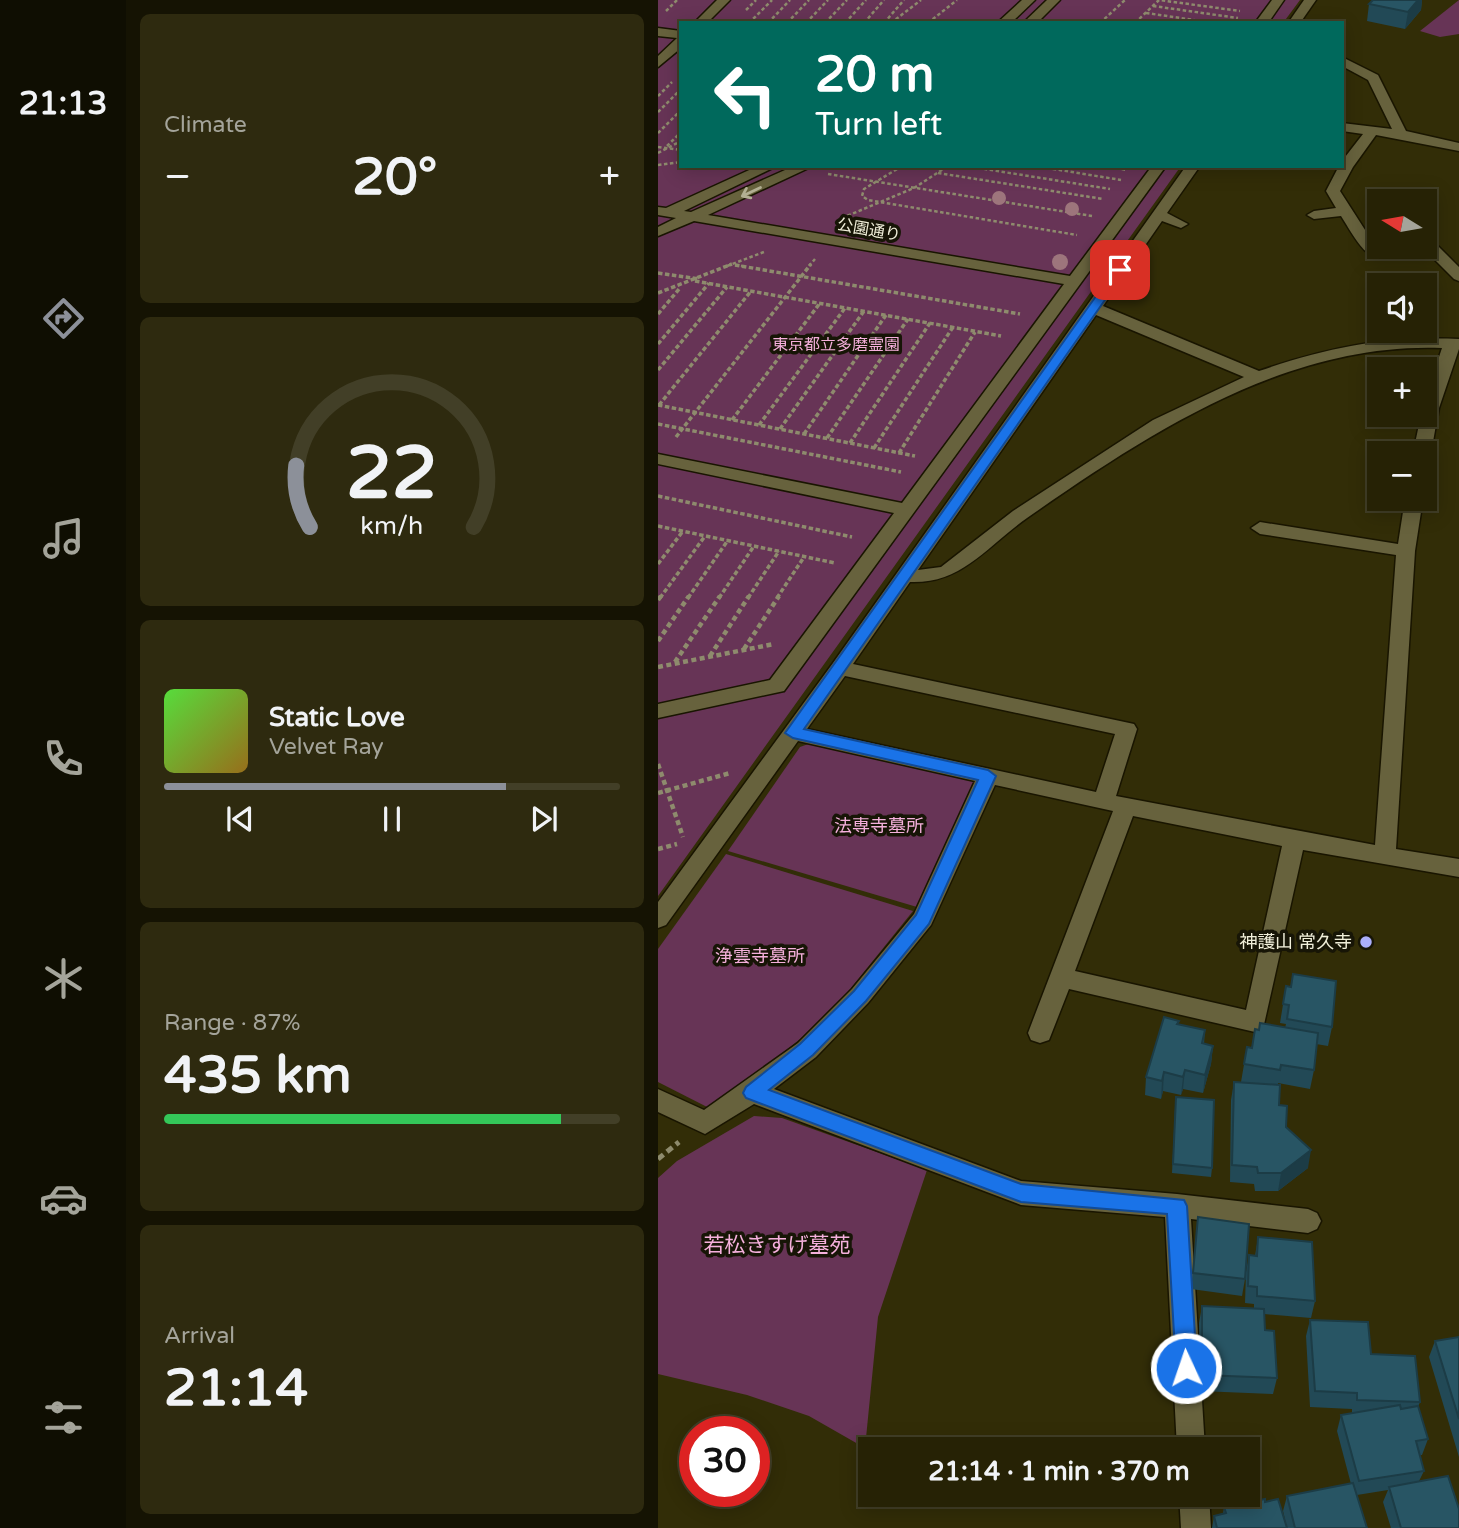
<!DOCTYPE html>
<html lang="en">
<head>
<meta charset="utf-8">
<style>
  body { margin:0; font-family:"Varela Round","Noto Sans JP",sans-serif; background:#2e2a0f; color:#f1f3f6; height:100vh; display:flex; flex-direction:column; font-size:26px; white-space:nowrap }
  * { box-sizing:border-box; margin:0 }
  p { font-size:23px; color:#a4a49a }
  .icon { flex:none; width:38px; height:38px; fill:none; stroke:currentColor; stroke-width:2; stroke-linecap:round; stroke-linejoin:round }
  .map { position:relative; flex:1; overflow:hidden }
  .drawer { display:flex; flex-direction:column; gap:14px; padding:14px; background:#151303; width:532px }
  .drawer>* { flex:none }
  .guide { position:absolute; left:21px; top:21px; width:665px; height:147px; border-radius:0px; box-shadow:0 4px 18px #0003,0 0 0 2px #423f27; background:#00695c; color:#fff; overflow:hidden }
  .needle { width:46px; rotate:281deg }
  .buttons { position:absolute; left:709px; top:189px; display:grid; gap:14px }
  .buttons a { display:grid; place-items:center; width:70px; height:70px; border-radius:0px; background:#262205; box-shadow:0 4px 18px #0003,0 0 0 2px #423f27; font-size:35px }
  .speed { position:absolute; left:21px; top:1416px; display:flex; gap:14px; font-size:35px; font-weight:700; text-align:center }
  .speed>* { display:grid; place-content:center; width:91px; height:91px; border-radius:50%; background:#262205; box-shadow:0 4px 18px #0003,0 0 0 2px #423f27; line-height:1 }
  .speed .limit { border:10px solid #d22; background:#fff; color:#111 }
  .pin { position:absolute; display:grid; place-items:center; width:60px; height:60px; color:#fff; margin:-30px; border-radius:14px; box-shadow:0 4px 10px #0006 }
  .me { position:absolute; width:77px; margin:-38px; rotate:357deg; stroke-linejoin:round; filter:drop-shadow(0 0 5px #0008) }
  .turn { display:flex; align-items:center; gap:24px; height:147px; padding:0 21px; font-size:32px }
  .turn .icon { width:91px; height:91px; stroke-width:2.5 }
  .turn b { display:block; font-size:49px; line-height:60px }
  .big { font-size:52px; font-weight:700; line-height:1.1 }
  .drawer .widget { flex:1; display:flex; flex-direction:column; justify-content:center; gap:10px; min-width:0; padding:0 24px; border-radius:10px; background:#2e2a0f }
  .drawer .dial { align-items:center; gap:0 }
  .dial svg { height:182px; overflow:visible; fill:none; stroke:#423f27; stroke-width:7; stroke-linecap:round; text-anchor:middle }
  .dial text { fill:#f1f3f6; stroke:none }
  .song { display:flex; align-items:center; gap:21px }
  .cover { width:84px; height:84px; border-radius:10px; background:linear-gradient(135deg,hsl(110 70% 55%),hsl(40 70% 35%)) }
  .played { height:7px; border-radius:4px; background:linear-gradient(90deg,#8c9099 75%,#423f27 75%) }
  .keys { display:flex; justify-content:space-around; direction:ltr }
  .heat { display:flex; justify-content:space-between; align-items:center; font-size:38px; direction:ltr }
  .charge { height:10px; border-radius:5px; background:linear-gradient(90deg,#34c759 87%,#423f27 0) }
  .trip { position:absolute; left:200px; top:1437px; width:402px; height:70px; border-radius:0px; background:#262205; box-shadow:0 4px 18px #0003,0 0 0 2px #423f27; font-weight:700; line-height:70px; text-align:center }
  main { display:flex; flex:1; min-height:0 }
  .tabs { display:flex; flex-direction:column; width:126px; justify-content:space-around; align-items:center; background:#0f0e02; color:#a4a49a }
  .tabs .icon { width:49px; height:49px }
  .tabs .on { color:#8c9099 }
  .tabs b { font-size:32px; color:#f1f3f6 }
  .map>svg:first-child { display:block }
  .green { fill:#673456 }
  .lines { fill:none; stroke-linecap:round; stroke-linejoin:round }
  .minor-casing { stroke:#191500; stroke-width:3 }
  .path-far3 { stroke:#8e8b6d; stroke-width:2.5; stroke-dasharray:3.5 2.5; stroke-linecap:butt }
  .path-far2 { stroke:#8e8b6d; stroke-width:3.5; stroke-dasharray:4.5 2.5; stroke-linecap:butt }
  .path-far1 { stroke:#8e8b6d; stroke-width:4.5; stroke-dasharray:5 3.5; stroke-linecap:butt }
  .path { stroke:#8e8b6d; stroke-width:5; stroke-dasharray:7 4.5; stroke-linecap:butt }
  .minor { fill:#67623d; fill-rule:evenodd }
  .tree { fill:#9d757c }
  .wall { fill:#224956 }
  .shaded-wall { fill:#1c3c46 }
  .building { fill:#285564; stroke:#1c3c46; stroke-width:2 }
  .oneway { stroke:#b2af93 }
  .route { fill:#1a73e8; stroke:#114b97; stroke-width:2 }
  .poi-dot { fill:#abaffb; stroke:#171506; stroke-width:2.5 }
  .labels { text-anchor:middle; stroke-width:7; stroke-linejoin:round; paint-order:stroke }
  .far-street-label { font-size:16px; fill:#f0eed9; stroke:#171506 }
  .far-park-label { font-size:16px; fill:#f5b0dc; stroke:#171506 }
  .park-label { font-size:18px; fill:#f5b0dc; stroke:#171506 }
  .poi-label { font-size:18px; fill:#f0eed9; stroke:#171506; text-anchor:end }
  .near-park-label { font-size:21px; fill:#f5b0dc; stroke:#171506 }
</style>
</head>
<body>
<main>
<nav class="tabs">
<b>21:13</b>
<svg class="icon on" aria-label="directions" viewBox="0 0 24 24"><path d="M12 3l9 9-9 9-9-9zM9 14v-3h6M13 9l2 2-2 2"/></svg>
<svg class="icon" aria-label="music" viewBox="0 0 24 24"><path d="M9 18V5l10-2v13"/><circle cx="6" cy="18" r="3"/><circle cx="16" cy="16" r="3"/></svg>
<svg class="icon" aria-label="phone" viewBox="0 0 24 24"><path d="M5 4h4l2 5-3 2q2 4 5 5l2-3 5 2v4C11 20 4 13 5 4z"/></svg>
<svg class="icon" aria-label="climate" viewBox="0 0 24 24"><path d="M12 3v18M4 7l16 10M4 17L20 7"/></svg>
<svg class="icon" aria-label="car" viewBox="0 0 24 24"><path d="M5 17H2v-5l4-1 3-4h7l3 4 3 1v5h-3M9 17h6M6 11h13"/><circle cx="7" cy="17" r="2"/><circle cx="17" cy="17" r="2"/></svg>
<svg class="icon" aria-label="filters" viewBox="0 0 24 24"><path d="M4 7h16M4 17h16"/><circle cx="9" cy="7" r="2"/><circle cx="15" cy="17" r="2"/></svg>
</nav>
<section class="drawer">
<div class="widget"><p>Climate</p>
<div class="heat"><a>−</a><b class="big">20°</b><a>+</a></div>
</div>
<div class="widget dial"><svg viewBox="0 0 100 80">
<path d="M14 69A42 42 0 1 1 86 69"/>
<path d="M14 69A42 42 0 0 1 8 42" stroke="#8c9099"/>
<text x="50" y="56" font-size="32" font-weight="700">22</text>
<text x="50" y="72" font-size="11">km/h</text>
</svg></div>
<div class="widget">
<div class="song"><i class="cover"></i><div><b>Static Love</b><p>Velvet Ray</p></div></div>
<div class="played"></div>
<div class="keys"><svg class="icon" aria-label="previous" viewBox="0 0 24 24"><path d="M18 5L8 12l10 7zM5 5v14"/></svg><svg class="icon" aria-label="pause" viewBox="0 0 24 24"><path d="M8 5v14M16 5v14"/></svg><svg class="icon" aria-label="next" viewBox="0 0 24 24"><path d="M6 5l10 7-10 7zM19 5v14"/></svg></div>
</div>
<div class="widget"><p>Range · 87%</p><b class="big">435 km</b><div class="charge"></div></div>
<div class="widget"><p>Arrival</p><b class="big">21:14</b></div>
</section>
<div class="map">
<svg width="801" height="1528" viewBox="0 0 801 1528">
  <rect width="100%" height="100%" fill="#322d07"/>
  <g class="green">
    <path d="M 0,0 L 642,0 L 625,23 L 23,23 L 23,166 L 523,166 L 0,896 Z"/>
    <path d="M 801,0 L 801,34 L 782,37 L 762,31 Z"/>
    <path d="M 153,743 L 319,779 L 259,907 L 70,851 L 142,747 Z"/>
    <path d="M 68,854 L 255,911 L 189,993 L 142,1039 L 55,1110 L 0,1082 L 0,949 Z"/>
    <path d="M 96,1116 L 124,1118 L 269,1170 L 220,1317 L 207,1448 L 151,1416 L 89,1395 L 0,1374 L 0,1178 L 19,1161 Z"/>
  </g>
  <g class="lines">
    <g class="minor-casing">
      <g id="minor">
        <path d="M 59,0 L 72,0 L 49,23 L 36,23 Z"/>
        <path d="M 364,0 L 377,0 L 353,23 L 339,23 Z"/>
        <path d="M 389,0 L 402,0 L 379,23 L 365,23 Z"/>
        <path d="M 614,0 L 626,0 L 610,23 L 597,23 Z"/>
        <path d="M 646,0 L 658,0 L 642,23 L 630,23 Z"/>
        <path d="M 0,28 L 23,31 L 23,48 L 0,67 L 0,56 L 19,38 L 0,36 Z"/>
        <path d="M 684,57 L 720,75 L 748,131 L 801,143 L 801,151 L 718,135 L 695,167 L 682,191 L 718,247 L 726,250 L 780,246 L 801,267 L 801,281 L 796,279 L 771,254 C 712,261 715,268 683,216 L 656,219 L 649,215 L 656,211 L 678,208 L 668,191 L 681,166 L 684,166 L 684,161 L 705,134 L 684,131 L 684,123 L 734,129 L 710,80 L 684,66 Z"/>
        <path d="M 100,166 L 119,166 L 26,211 L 33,212 L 136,166 L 155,166 L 50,215 L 412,276 L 494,166 L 508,166 L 126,691 L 0,718 L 0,704 L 112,680 L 236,513 L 0,464 L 0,454 L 244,503 L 406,284 L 36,221 L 0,236 L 0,227 L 18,218 L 0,215 L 0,207 L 8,208 Z"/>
        <path d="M 528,166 L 542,166 L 509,213 L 530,224 L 523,228 L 504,221 L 445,306 L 601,371 C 671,347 727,336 801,339 L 801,349 L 781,408 L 773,453 L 766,458 L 766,453 L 755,453 L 763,415 L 766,415 L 766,402 L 784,348 C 629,342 491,433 369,518 C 329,546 304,584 252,582 L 195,664 L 476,724 L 479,729 L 458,796 L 717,845 L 738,555 L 602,534 L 593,528 L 602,522 L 740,544 L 747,499 L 765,499 L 757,551 L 738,849 L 801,859 L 801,877 L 645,850 L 605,1029 L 597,1032 L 411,989 L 391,1040 L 382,1043 L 373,1040 L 370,1033 L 455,811 L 337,785 L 273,925 L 210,1003 L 158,1057 L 116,1089 L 363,1181 L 519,1194 L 650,1209 L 659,1213 L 663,1221 L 659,1229 L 650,1233 L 533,1219 L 547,1449 L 519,1449 L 507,1217 L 363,1205 L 96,1104 L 47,1134 L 0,1112 L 0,1089 L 46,1110 L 140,1043 L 194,989 L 256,914 L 317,781 L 140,741 L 8,925 L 0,928 L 0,902 L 175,663 ZM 438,315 L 586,377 L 495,420 L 355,511 L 283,567 L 260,570 ZM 187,676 L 457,734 L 438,792 L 149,729 ZM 475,816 L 624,846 L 588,1010 L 417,971 Z"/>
        <path d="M 521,1494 L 551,1494 L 553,1528 L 523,1528 Z"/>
      </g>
    </g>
    <g class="path-far3">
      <path d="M 495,6 L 580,18"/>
      <path d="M 88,10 L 98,0"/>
      <path d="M 8,11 L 19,0"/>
      <path d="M 488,13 L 557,23"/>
      <path d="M 480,21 L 496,23"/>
      <path d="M 91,23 L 114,0"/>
      <path d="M 110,23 L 132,0"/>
      <path d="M 129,23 L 151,0"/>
      <path d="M 148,23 L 170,0"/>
      <path d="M 167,23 L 189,0"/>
      <path d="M 187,23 L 208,0"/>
      <path d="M 206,23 L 226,0"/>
      <path d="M 226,23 L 246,0"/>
      <path d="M 233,23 L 263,0"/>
      <path d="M 270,23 L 299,0"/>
      <path d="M 442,23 L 467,0"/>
      <path d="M 477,23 L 501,0 L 582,11"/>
      <path d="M 0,96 L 14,82"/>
      <path d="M 0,112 L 23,89"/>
      <path d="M 0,133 L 23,110"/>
      <path d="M 9,146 L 23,132"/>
      <path d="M 0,147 L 23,150"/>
      <path d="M 0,153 L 23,141"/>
      <path d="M 0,165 L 23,162"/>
      <path d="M 244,166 L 206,189 L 204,196 L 210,200 L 419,235"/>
      <path d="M 308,166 L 452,189"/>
      <path d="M 377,166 L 463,180"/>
      <path d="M 446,166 L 469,170"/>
      <path d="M 280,173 L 445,199"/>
      <path d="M 170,174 L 434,216"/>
      <path d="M 184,218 L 256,188 L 290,166"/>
      <path d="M 77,265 L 84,266"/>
      <path d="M 69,266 L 106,252"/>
      <path d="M 151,266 L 157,259"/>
    </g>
    <g class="path-far2">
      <path d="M 77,265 L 362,314"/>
      <path d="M 0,273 L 41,279"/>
      <path d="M 37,281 L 343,336"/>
      <path d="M 0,293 L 74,264"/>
      <path d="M 0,314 L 22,288"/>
      <path d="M 0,344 L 51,283"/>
      <path d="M 0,370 L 69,287"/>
      <path d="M 0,405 L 257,456"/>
      <path d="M 1,405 L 93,291"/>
      <path d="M 74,420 L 162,303"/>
      <path d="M 0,424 L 243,472"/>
      <path d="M 101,425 L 187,308"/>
      <path d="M 122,429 L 206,311"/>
      <path d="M 146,434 L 228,315"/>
      <path d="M 18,437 L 153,264"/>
      <path d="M 169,438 L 250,319"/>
      <path d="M 192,443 L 272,323"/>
      <path d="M 216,448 L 295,327"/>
      <path d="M 241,453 L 317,332"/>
      <path d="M 0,496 L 194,537"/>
      <path d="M 0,526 L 177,563"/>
      <path d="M 0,564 L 25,531"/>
      <path d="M 2,598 L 47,536"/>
      <path d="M 30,598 L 70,540"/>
      <path d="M 61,598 L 96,546"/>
      <path d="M 90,598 L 121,551"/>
      <path d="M 119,598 L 146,557"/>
    </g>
    <g class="path-far1">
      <path d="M 0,600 L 3,596"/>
      <path d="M 0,641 L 31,596"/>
      <path d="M 86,649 L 121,596"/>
      <path d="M 52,656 L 91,596"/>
      <path d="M 17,662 L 62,596"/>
      <path d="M 0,667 L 116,644"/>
      <path d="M 0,764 L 25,837"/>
      <path d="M 0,793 L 72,773"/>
      <path d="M 0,849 L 19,844"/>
    </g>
    <path class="path" d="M 0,1159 L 21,1142"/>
    <use href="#minor" class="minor"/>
  </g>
  <g class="tree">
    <circle cx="341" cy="198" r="7"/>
    <circle cx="414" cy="209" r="7"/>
    <circle cx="402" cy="262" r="8"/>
  </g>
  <g class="wall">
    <path d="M 715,0 L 764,0 L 763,10 L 747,29 L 709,21 L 711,4 Z"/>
    <path d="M 635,974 L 674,1027 L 670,1046 L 658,1044 L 656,1070 L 652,1089 L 620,1083 L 621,1105 L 628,1127 L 650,1168 L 620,1191 L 597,1191 L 596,1184 L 572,1182 L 573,1100 L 576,1082 L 583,1082 L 589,1047 L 594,1048 L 601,1030 L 627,1028 L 628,1024 L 622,1023 L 628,986 L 633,987 Z"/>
    <path d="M 520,1024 L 547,1030 L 546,1044 L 555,1046 L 553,1064 L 545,1093 L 525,1089 L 523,1095 L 505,1091 L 503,1099 L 487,1095 L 488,1077 Z"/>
    <path d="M 517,1107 L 554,1168 L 553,1177 L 514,1173 Z"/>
    <path d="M 540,1217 L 587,1279 L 584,1296 L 533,1289 Z"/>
    <path d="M 600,1237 L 657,1301 L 653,1318 L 606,1314 L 607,1330 L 619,1378 L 615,1394 L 542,1391 L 541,1323 L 544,1306 L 596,1308 L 596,1304 L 587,1303 L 588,1272 L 591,1255 L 597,1256 Z"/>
    <path d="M 652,1320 L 713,1354 L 762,1402 L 760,1407 L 770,1439 L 764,1455 L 761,1455 L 766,1471 L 761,1481 L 801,1528 L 733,1528 L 725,1502 L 730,1490 L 699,1495 L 709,1528 L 629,1528 L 625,1511 L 629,1496 L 693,1484 L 679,1431 L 683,1415 L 694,1413 L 694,1409 L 652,1407 L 648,1336 Z"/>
    <path d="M 801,1337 L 801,1457 L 771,1357 L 777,1341 Z"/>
    <path d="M 607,1502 L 629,1528 L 554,1528 L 556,1516 L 565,1513 L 566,1507 Z"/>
  </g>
  <g class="shaded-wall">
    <path d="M 760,0 L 764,0 L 763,10 L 747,29 L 750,12 Z"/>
    <path d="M 555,1046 L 553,1064 L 545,1093 L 547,1075 Z"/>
    <path d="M 527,1070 L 525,1089 L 523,1095 L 525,1077 Z"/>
    <path d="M 506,1072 L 505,1091 L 503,1099 L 504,1081 Z"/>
    <path d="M 653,1150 L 650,1168 L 620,1191 L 623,1173 Z"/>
  </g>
  <g class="building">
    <path d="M 715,0 L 760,0 L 750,12 L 711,4 Z"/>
    <path d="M 635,974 L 678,981 L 674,1027 L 629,1019 L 631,1005 L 625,1004 L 628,986 L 633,987 Z"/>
    <path d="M 506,1017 L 521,1021 L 519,1024 L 547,1030 L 544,1043 L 555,1046 L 547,1075 L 527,1070 L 525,1077 L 506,1072 L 504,1081 L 488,1077 Z"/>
    <path d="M 602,1023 L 660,1033 L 656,1070 L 623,1065 L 622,1070 L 586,1064 L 589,1047 L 594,1048 L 597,1029 L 601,1030 Z"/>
    <path d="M 576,1082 L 622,1085 L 621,1105 L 629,1106 L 628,1127 L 653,1150 L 623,1173 L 600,1173 L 599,1167 L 574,1165 Z"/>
    <path d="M 518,1097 L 556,1100 L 554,1168 L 515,1164 Z"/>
    <path d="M 540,1217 L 591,1224 L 587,1279 L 535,1273 Z"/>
    <path d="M 600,1237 L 654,1242 L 657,1301 L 599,1296 L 599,1287 L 590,1286 L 591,1255 L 599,1256 Z"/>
    <path d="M 544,1306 L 606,1309 L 607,1330 L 616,1331 L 619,1378 L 544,1375 Z"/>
    <path d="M 652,1320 L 710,1322 L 713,1354 L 757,1356 L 762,1402 L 699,1400 L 699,1393 L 657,1391 Z"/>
    <path d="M 801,1337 L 801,1419 L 777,1341 Z"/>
    <path d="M 742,1405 L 743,1409 L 760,1406 L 770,1439 L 758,1441 L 766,1471 L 701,1481 L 683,1415 Z"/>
    <path d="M 790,1476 L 801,1509 L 801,1528 L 743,1528 L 731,1487 Z"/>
    <path d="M 695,1483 L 709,1528 L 637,1528 L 629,1496 Z"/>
    <path d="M 607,1499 L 607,1502 L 620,1499 L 629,1528 L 559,1528 L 556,1516 L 568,1513 L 566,1507 Z"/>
  </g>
  <defs><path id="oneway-shaft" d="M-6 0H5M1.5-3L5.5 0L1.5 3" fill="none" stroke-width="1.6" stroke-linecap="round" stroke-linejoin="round" transform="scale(1.75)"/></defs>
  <use class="oneway" href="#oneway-shaft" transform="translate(93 192) rotate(155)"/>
  <path class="route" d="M 458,268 L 468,270 L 146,729 L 330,770 L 338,776 L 271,924 L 208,1001 L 155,1055 L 111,1090 L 363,1184 L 526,1200 L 529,1206 L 539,1368 L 536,1375 L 528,1378 L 521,1375 L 518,1368 L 509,1214 L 363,1202 L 88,1098 L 85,1093 L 88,1087 L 142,1044 L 196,991 L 258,915 L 320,780 L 135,738 L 127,733 Z"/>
  <circle class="poi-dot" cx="708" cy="942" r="7"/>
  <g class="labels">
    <g class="far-street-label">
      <text transform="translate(211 229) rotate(10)" y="6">公園通り</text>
    </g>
    <g class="far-park-label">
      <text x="178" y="350">東京都立多磨霊園</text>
    </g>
    <g class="park-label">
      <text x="221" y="832">法専寺墓所</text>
      <text x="102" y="962">浄雲寺墓所</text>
    </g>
    <g class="poi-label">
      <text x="694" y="948">神護山 常久寺</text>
    </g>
    <g class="near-park-label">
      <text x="119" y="1252">若松きすげ墓苑</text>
    </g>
  </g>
</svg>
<div class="buttons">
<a><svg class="needle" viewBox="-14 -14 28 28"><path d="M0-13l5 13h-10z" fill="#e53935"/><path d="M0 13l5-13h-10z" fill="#a4a49a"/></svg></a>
<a><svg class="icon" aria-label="sound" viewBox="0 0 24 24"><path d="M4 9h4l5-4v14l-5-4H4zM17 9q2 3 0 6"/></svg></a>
<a>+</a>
<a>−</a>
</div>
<div class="speed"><div class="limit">30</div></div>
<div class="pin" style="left:462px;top:270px;background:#d93025"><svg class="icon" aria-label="arrive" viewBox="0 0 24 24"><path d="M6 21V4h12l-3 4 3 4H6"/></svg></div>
<svg class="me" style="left:528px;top:1368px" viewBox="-20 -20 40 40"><circle r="17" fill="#1a73e8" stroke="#fff" stroke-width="3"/><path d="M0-11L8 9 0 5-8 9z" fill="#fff"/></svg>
<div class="trip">21:14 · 1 min · 370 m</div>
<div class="guide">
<div class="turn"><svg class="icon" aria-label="left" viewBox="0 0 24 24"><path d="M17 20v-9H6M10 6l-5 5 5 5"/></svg><div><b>20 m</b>Turn left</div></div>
</div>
</div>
</main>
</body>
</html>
